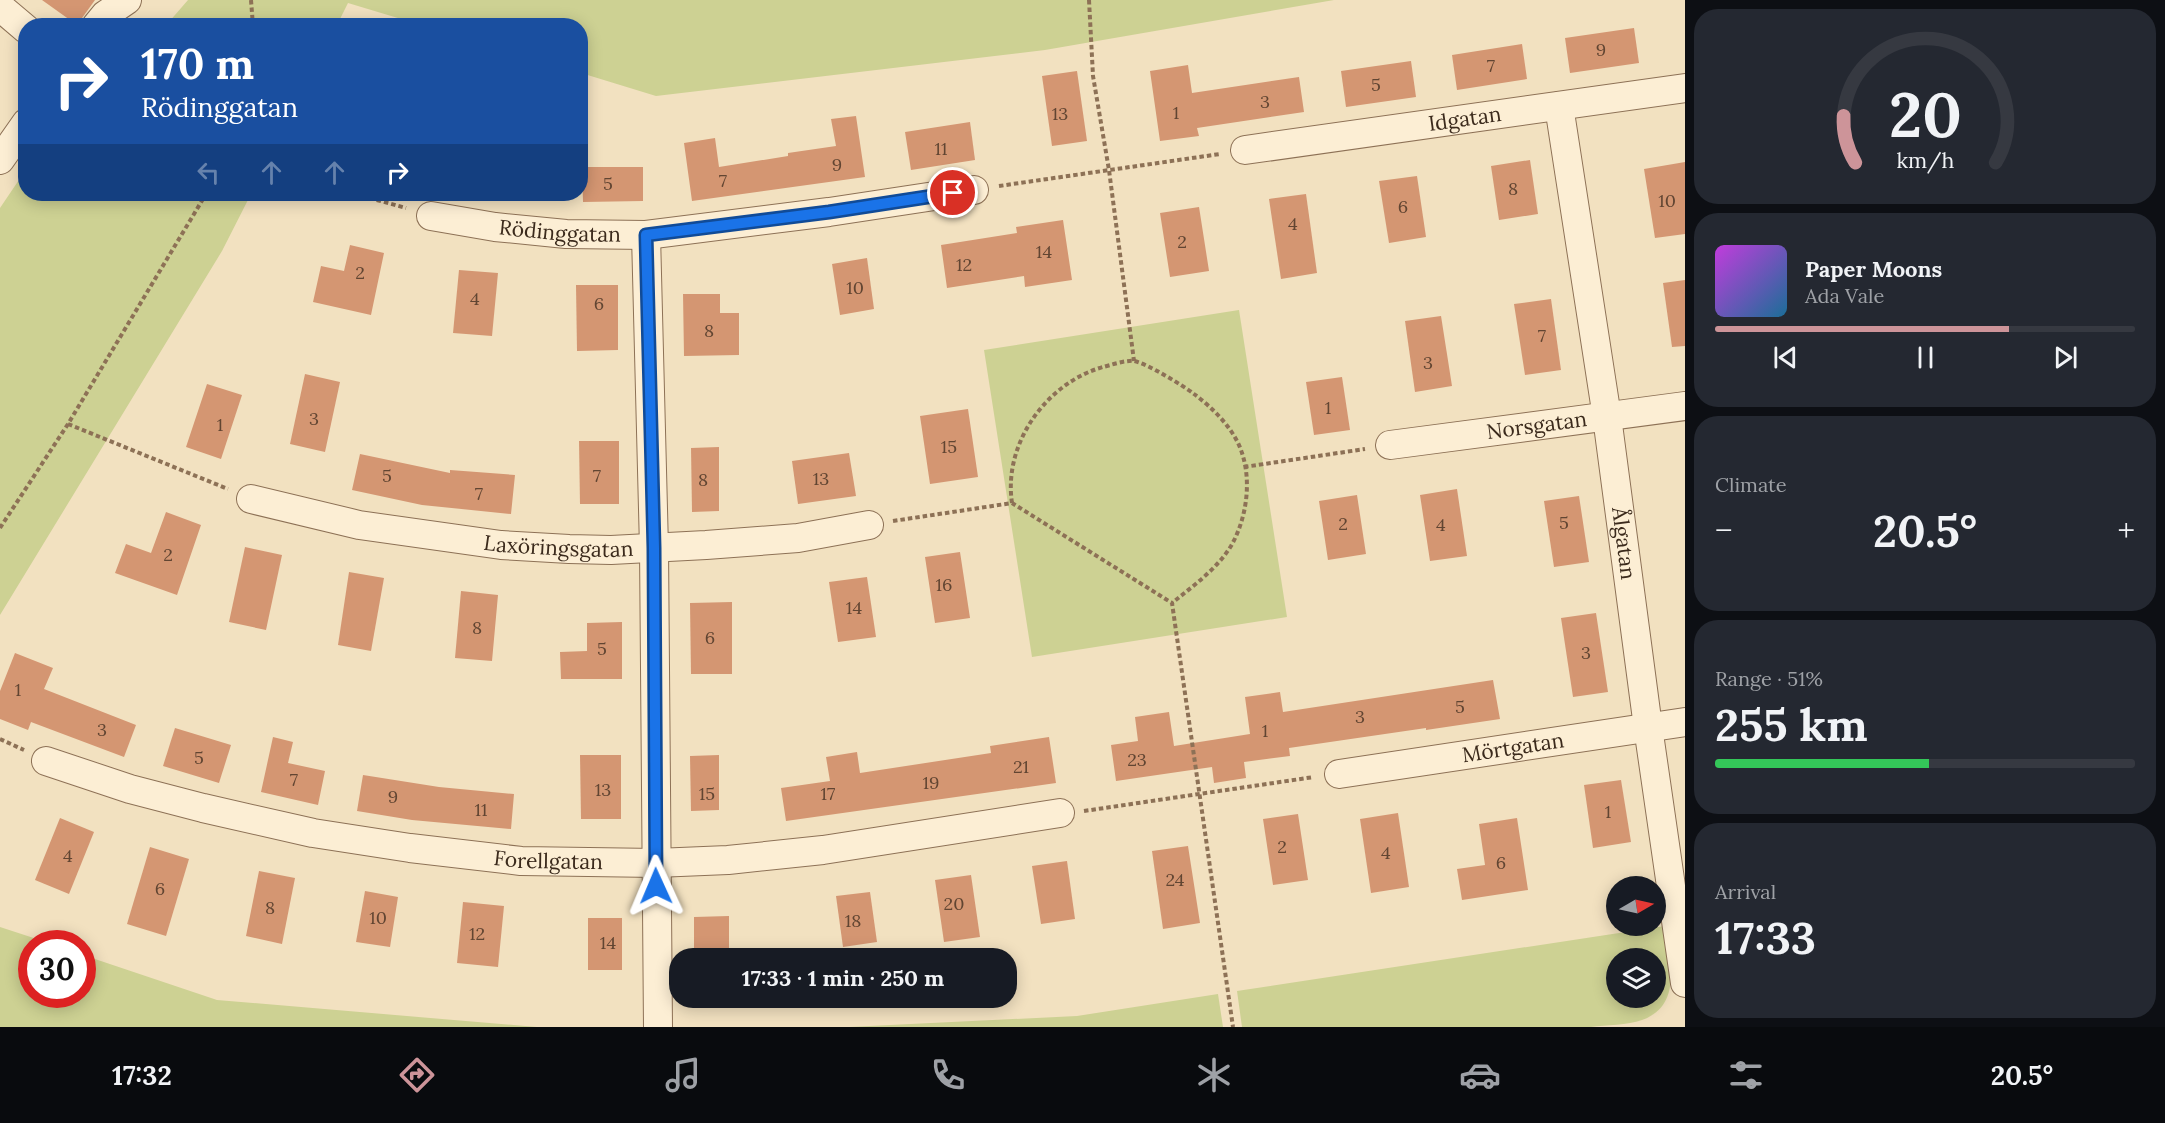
<!DOCTYPE html>
<html lang="en">
<head>
<meta charset="utf-8">
<style>
  body { margin:0; font-family:Lora,serif; background:#242831; color:#f1f3f6; height:100vh; display:flex; flex-direction:column; font-size:22px; white-space:nowrap }
  * { box-sizing:border-box; margin:0 }
  p { font-size:20px; color:#9ea1a6 }
  .icon { flex:none; width:33px; height:33px; fill:none; stroke:currentColor; stroke-width:2; stroke-linecap:round; stroke-linejoin:round }
  .map { position:relative; flex:1; overflow:hidden }
  .drawer { display:flex; flex-direction:column; gap:9px; padding:9px; background:#0d0f14; width:480px }
  .drawer>* { flex:none }
  .guide { position:absolute; left:18px; top:18px; width:570px; height:183px; border-radius:24px; box-shadow:0 3px 15px #0003; background:#1a4fa0; color:#fff; overflow:hidden }
  .needle { width:39px; rotate:81deg }
  .buttons { position:absolute; left:1606px; top:876px; display:grid; gap:12px }
  .buttons a { display:grid; place-items:center; width:60px; height:60px; border-radius:50%; background:#171b24; box-shadow:0 3px 15px #0003; font-size:30px }
  .speed { position:absolute; left:18px; top:930px; display:flex; gap:12px; font-size:30px; font-weight:700; text-align:center }
  .speed>* { display:grid; place-content:center; width:78px; height:78px; border-radius:50%; background:#171b24; box-shadow:0 3px 15px #0003; line-height:1 }
  .speed .limit { border:9px solid #d22; background:#fff; color:#111 }
  .pin { position:absolute; display:grid; place-items:center; width:51px; height:51px; color:#fff; margin:-26px; border:3px solid #fff; border-radius:50%; box-shadow:0 2px 6px #0007 }
  .me { position:absolute; width:66px; margin:-33px; rotate:359deg; stroke-linejoin:round; filter:drop-shadow(0 0 4px #0008) }
  .turn { display:flex; align-items:center; gap:21px; height:126px; padding:0 24px; font-size:27px }
  .turn .icon { width:78px; height:78px; stroke-width:2.5 }
  .turn b { display:block; font-size:42px; line-height:51px }
  .lanes { display:flex; align-items:center; height:57px; padding:0 24px; background:#0003; justify-content:center; gap:30px; direction:ltr }
  .lanes .off { opacity:.35 }
  .big { font-size:45px; font-weight:700; line-height:1.1 }
  .drawer .tile { flex:1; display:flex; flex-direction:column; justify-content:center; gap:9px; min-width:0; padding:0 21px; border-radius:24px; background:#242831 }
  .drawer .dial { align-items:center; gap:0 }
  .dial svg { height:156px; overflow:visible; fill:none; stroke:#363941; stroke-width:7; stroke-linecap:round; text-anchor:middle }
  .dial text { fill:#f1f3f6; stroke:none }
  .song { display:flex; align-items:center; gap:18px }
  .cover { width:72px; height:72px; border-radius:9px; background:linear-gradient(135deg,hsl(290 70% 55%),hsl(200 70% 35%)) }
  .played { height:6px; border-radius:3px; background:linear-gradient(90deg,#cd9499 70%,#363941 70%) }
  .keys { display:flex; justify-content:space-around; direction:ltr }
  .heat { display:flex; justify-content:space-between; align-items:center; font-size:33px; direction:ltr }
  .charge { height:9px; border-radius:4px; background:linear-gradient(90deg,#34c759 51%,#363941 0) }
  .trip { position:absolute; left:669px; top:948px; width:348px; height:60px; border-radius:24px; background:#171b24; box-shadow:0 3px 15px #0003; font-weight:700; line-height:60px; text-align:center }
  .tabs { display:flex; height:96px; justify-content:space-around; align-items:center; background:#090b0e; color:#9ea1a6 }
  .tabs .icon { width:42px; height:42px }
  .tabs .active { color:#cd9499 }
  .tabs b { font-size:27px; color:#f1f3f6 }
  main { display:flex; flex:1; min-height:0 }
  .map>svg:first-child { display:block }
  .green { fill:#cdd193; fill-rule:evenodd }
  .building { fill:#d49672 }
  .lines { fill:none; stroke-linecap:round; stroke-linejoin:round }
  .minor-casing { stroke:#8d7156; stroke-width:30 }
  .path { stroke:#8d7156; stroke-width:4; stroke-dasharray:4.5 3; stroke-linecap:butt }
  .minor { stroke:#fceed4; stroke-width:28 }
  .route-casing { stroke:#114b97; stroke-width:15 }
  .route { stroke:#1a73e8; stroke-width:10 }
  .labels { text-anchor:middle; stroke-width:6; stroke-linejoin:round; paint-order:stroke }
  .number-label { font-size:18px; fill:#614532 }
  .street-label { font-size:21px; fill:#3b2a1c; stroke:#f9ebd1 }
</style>
</head>
<body>
<main>
<div class="map">
<svg width="1685" height="1027" viewBox="0 0 1685 1027">
  <rect width="100%" height="100%" fill="#f2e1c0"/>
  <g class="green">
    <path d="M 188,0 L 1334,0 L 1045,50 L 656,96 L 581,73 L 580,26 L 421,25 L 348,3 L 337,25 L 160,25 L 168,23 Z"/>
    <path d="M 25,171 L 26,194 L 251,194 L 222,251 L 0,615 L 0,208 Z"/>
    <path d="M 1239,310 L 1287,617 L 1032,657 L 984,350 Z"/>
    <path d="M 1665,926 C 1669,959 1684,1005 1642,1020 C 1627,1025 1607,1025 1591,1027 L 1242,1027 L 1237,991 ZM 1617,958 L 1656,958 L 1656,998 L 1617,998 Z"/>
    <path d="M 0,927 L 49,943 L 32,944 L 32,994 L 82,994 L 83,955 L 217,1000 L 537,1027 L 0,1027 Z"/>
    <path d="M 1218,994 L 1223,1027 L 849,1027 L 1077,1016 Z"/>
  </g>
  <g class="building">
    <path d="M 42,0 L 95,0 L 77,25 Z"/>
    <path d="M 1634,28 L 1639,63 L 1570,73 L 1565,38 Z"/>
    <path d="M 1522,44 L 1527,79 L 1457,90 L 1452,55 Z"/>
    <path d="M 1411,61 L 1416,97 L 1346,107 L 1341,71 Z"/>
    <path d="M 1188,65 L 1192,93 L 1299,77 L 1304,112 L 1197,128 L 1199,136 L 1160,141 L 1150,71 Z"/>
    <path d="M 1077,71 L 1087,141 L 1052,146 L 1042,76 Z"/>
    <path d="M 856,116 L 865,177 L 692,201 L 684,143 L 715,138 L 719,167 L 788,156 L 788,153 L 836,146 L 831,119 Z"/>
    <path d="M 970,122 L 975,160 L 911,170 L 905,132 Z"/>
    <path d="M 1530,160 L 1538,214 L 1499,220 L 1491,166 Z"/>
    <path d="M 1685,162 L 1685,234 L 1655,238 L 1644,169 Z"/>
    <path d="M 582,167 L 643,167 L 643,201 L 583,202 Z"/>
    <path d="M 1417,176 L 1426,237 L 1389,243 L 1379,181 Z"/>
    <path d="M 1306,194 L 1317,273 L 1281,279 L 1269,199 Z"/>
    <path d="M 1199,207 L 1209,271 L 1170,277 L 1160,213 Z"/>
    <path d="M 1063,220 L 1072,280 L 1025,287 L 1024,276 L 947,288 L 941,245 L 1017,233 L 1016,227 Z"/>
    <path d="M 350,245 L 384,253 L 371,315 L 313,302 L 321,266 L 344,271 Z"/>
    <path d="M 867,258 L 874,309 L 840,315 L 832,264 Z"/>
    <path d="M 459,270 L 498,273 L 492,336 L 453,333 Z"/>
    <path d="M 1685,280 L 1685,346 L 1672,347 L 1663,283 Z"/>
    <path d="M 576,285 L 618,285 L 618,350 L 577,351 Z"/>
    <path d="M 683,294 L 720,294 L 720,313 L 739,313 L 739,355 L 684,356 Z"/>
    <path d="M 1551,299 L 1561,370 L 1525,375 L 1514,304 Z"/>
    <path d="M 1441,316 L 1452,386 L 1415,392 L 1405,321 Z"/>
    <path d="M 305,374 L 340,382 L 325,452 L 290,444 Z"/>
    <path d="M 1342,377 L 1350,430 L 1314,435 L 1306,382 Z"/>
    <path d="M 207,384 L 242,395 L 221,459 L 186,447 Z"/>
    <path d="M 968,409 L 978,477 L 930,484 L 920,416 Z"/>
    <path d="M 579,441 L 619,441 L 619,504 L 580,504 Z"/>
    <path d="M 719,447 L 719,511 L 692,512 L 691,448 Z"/>
    <path d="M 849,453 L 856,496 L 798,504 L 792,461 Z"/>
    <path d="M 360,454 L 450,473 L 450,470 L 515,475 L 511,514 L 422,505 L 352,490 Z"/>
    <path d="M 1457,489 L 1467,556 L 1430,561 L 1420,495 Z"/>
    <path d="M 1357,495 L 1366,554 L 1328,560 L 1319,501 Z"/>
    <path d="M 1579,496 L 1589,562 L 1554,567 L 1544,501 Z"/>
    <path d="M 166,512 L 201,525 L 177,595 L 115,573 L 126,544 L 151,553 Z"/>
    <path d="M 245,547 L 282,555 L 266,630 L 229,622 Z"/>
    <path d="M 960,552 L 970,618 L 935,623 L 925,557 Z"/>
    <path d="M 349,572 L 384,578 L 371,651 L 338,645 Z"/>
    <path d="M 867,577 L 876,637 L 838,642 L 829,582 Z"/>
    <path d="M 461,591 L 498,595 L 492,661 L 455,658 Z"/>
    <path d="M 732,602 L 732,674 L 691,674 L 690,603 Z"/>
    <path d="M 1596,613 L 1608,692 L 1573,697 L 1561,618 Z"/>
    <path d="M 622,622 L 622,679 L 561,679 L 560,652 L 587,651 L 587,623 Z"/>
    <path d="M 15,653 L 53,668 L 44,689 L 136,725 L 124,757 L 31,722 L 28,730 L 0,719 L 0,691 Z"/>
    <path d="M 1493,680 L 1500,719 L 1426,730 L 1426,728 L 1289,748 L 1290,756 L 1244,762 L 1246,778 L 1214,783 L 1212,767 L 1116,781 L 1111,745 L 1138,741 L 1135,717 L 1169,712 L 1174,746 L 1250,734 L 1245,697 L 1280,692 L 1283,712 Z"/>
    <path d="M 175,728 L 231,745 L 219,783 L 163,766 Z"/>
    <path d="M 273,737 L 293,742 L 288,763 L 325,771 L 318,805 L 261,792 Z"/>
    <path d="M 1049,737 L 1056,783 L 786,821 L 781,788 L 830,781 L 826,757 L 857,752 L 860,773 L 991,753 L 990,746 Z"/>
    <path d="M 580,755 L 621,755 L 621,819 L 581,819 Z"/>
    <path d="M 719,755 L 719,810 L 691,811 L 690,756 Z"/>
    <path d="M 363,775 L 439,787 L 514,794 L 511,829 L 412,820 L 357,811 Z"/>
    <path d="M 1621,780 L 1631,842 L 1593,848 L 1584,785 Z"/>
    <path d="M 1398,813 L 1409,887 L 1371,893 L 1360,819 Z"/>
    <path d="M 1298,814 L 1308,880 L 1273,885 L 1263,819 Z"/>
    <path d="M 60,818 L 94,832 L 69,894 L 35,880 Z"/>
    <path d="M 1517,818 L 1528,890 L 1462,900 L 1457,869 L 1485,865 L 1479,824 Z"/>
    <path d="M 1188,846 L 1200,923 L 1163,929 L 1152,851 Z"/>
    <path d="M 150,847 L 189,859 L 166,936 L 127,924 Z"/>
    <path d="M 1067,861 L 1075,919 L 1041,924 L 1032,866 Z"/>
    <path d="M 259,871 L 295,878 L 282,944 L 246,936 Z"/>
    <path d="M 971,875 L 980,937 L 944,942 L 935,880 Z"/>
    <path d="M 365,891 L 398,897 L 390,947 L 356,942 Z"/>
    <path d="M 870,892 L 877,942 L 843,947 L 836,896 Z"/>
    <path d="M 463,902 L 504,906 L 498,967 L 457,963 Z"/>
    <path d="M 729,916 L 729,958 L 694,958 L 694,917 Z"/>
    <rect x="588" y="918" width="34" height="52"/>
  </g>
  <g class="lines">
    <g class="minor-casing">
      <g id="minor">
        <path d="M 0,7 L 26,29"/>
        <path d="M 96,26 L 105,15 L 127,0"/>
        <path id="s1" d="M 1559,106 L 1607,417 L 1648,727 L 1685,983"/>
        <path id="s2" d="M 1245,150 L 1685,88"/>
        <path d="M 0,160 L 26,123"/>
        <path id="s3" d="M 431,216 L 495,227 L 566,234 L 646,235 L 829,212 L 974,190"/>
        <path d="M 646,235 L 654,548 L 658,1027"/>
        <path id="s4" d="M 1390,445 L 1685,406"/>
        <path id="s5" d="M 251,499 L 359,525 L 501,545 L 569,549 L 611,550 L 706,545 L 798,538 L 869,525"/>
        <path id="s6" d="M 46,761 L 130,789 L 203,808 L 313,833 L 410,848 L 521,861 L 656,863 L 728,860 L 823,850 L 1060,813"/>
        <path id="s7" d="M 1339,774 L 1685,722"/>
      </g>
    </g>
    <g class="path">
      <path d="M 251,0 L 253,26"/>
      <path d="M 1089,0 L 1093,76 L 1109,170 L 1134,361"/>
      <path d="M 999,186 L 1220,154"/>
      <path d="M 355,194 L 406,208"/>
      <path d="M 68,424 L 228,489"/>
      <path d="M 1244,467 L 1365,449"/>
      <path d="M 1012,503 C 1003,444 1046,383 1103,367 C 1111,365 1125,360 1134,361 C 1146,363 1184,386 1194,394 C 1213,408 1235,430 1242,453 C 1252,483 1246,520 1231,546 C 1217,569 1193,586 1172,603"/>
      <path d="M 893,521 L 1012,503 L 1172,603 L 1233,1027"/>
      <path d="M 0,528 L 68,424 L 206,194"/>
      <path d="M 0,739 L 24,750"/>
      <path d="M 1084,811 L 1314,777"/>
    </g>
    <use href="#minor" class="minor"/>
  </g>
  <g class="lines">
    <g class="route-casing">
      <path id="route" d="M 656,886 L 654,548 L 646,235 L 829,212 L 953,193"/>
    </g>
    <use href="#route" class="route"/>
  </g>
  <g class="labels">
    <g class="number-label">
      <text x="1601" y="56">9</text>
      <text x="1491" y="72">7</text>
      <text x="1376" y="91">5</text>
      <text x="1265" y="108">3</text>
      <text x="1176" y="119">1</text>
      <text x="1060" y="120">13</text>
      <text x="941" y="155">11</text>
      <text x="837" y="171">9</text>
      <text x="723" y="187">7</text>
      <text x="608" y="190">5</text>
      <text x="1513" y="195">8</text>
      <text x="1667" y="207">10</text>
      <text x="1403" y="213">6</text>
      <text x="1293" y="230">4</text>
      <text x="1182" y="248">2</text>
      <text x="1044" y="258">14</text>
      <text x="964" y="271">12</text>
      <text x="360" y="279">2</text>
      <text x="855" y="294">10</text>
      <text x="475" y="305">4</text>
      <text x="599" y="310">6</text>
      <text x="709" y="337">8</text>
      <text x="1542" y="342">7</text>
      <text x="1428" y="369">3</text>
      <text x="1328" y="414">1</text>
      <text x="314" y="425">3</text>
      <text x="220" y="431">1</text>
      <text x="949" y="453">15</text>
      <text x="387" y="482">5</text>
      <text x="597" y="482">7</text>
      <text x="821" y="485">13</text>
      <text x="703" y="486">8</text>
      <text x="479" y="500">7</text>
      <text x="1564" y="529">5</text>
      <text x="1343" y="530">2</text>
      <text x="1441" y="531">4</text>
      <text x="168" y="561">2</text>
      <text x="944" y="591">16</text>
      <text x="854" y="614">14</text>
      <text x="477" y="634">8</text>
      <text x="710" y="644">6</text>
      <text x="602" y="655">5</text>
      <text x="1586" y="659">3</text>
      <text x="18" y="696">1</text>
      <text x="1460" y="713">5</text>
      <text x="1360" y="723">3</text>
      <text x="102" y="736">3</text>
      <text x="1265" y="737">1</text>
      <text x="199" y="764">5</text>
      <text x="1137" y="766">23</text>
      <text x="1021" y="773">21</text>
      <text x="294" y="786">7</text>
      <text x="931" y="789">19</text>
      <text x="603" y="796">13</text>
      <text x="707" y="800">15</text>
      <text x="828" y="800">17</text>
      <text x="393" y="803">9</text>
      <text x="481" y="816">11</text>
      <text x="1608" y="818">1</text>
      <text x="1282" y="853">2</text>
      <text x="1386" y="859">4</text>
      <text x="68" y="862">4</text>
      <text x="1501" y="869">6</text>
      <text x="1175" y="886">24</text>
      <text x="160" y="895">6</text>
      <text x="954" y="910">20</text>
      <text x="270" y="914">8</text>
      <text x="378" y="924">10</text>
      <text x="853" y="927">18</text>
      <text x="477" y="940">12</text>
      <text x="608" y="949">14</text>
    </g>
    <g class="street-label">
      <text dy="7" stroke="none"><textPath href="#s2" startOffset="222">Idgatan</textPath></text>
      <text dy="7" stroke="none"><textPath href="#s3" startOffset="130">Rödinggatan</textPath></text>
      <text dy="7" stroke="none"><textPath href="#s4" startOffset="148">Norsgatan</textPath></text>
      <text dy="7" stroke="none"><textPath href="#s1" startOffset="442">Ålgatan</textPath></text>
      <text dy="7" stroke="none"><textPath href="#s5" startOffset="312">Laxöringsgatan</textPath></text>
      <text dy="7" stroke="none"><textPath href="#s7" startOffset="176">Mörtgatan</textPath></text>
      <text dy="7" stroke="none"><textPath href="#s6" startOffset="514">Forellgatan</textPath></text>
    </g>
  </g>
</svg>
<div class="buttons">
<a><svg class="needle" viewBox="-14 -14 28 28"><path d="M0-13l5 13h-10z" fill="#e53935"/><path d="M0 13l5-13h-10z" fill="#9ea1a6"/></svg></a>
<a><svg class="icon" aria-label="layers" viewBox="0 0 24 24"><path d="M12 4l9 5-9 5-9-5zM3 14l9 5 9-5"/></svg></a>
</div>
<div class="speed"><div class="limit">30</div></div>
<div class="pin" style="left:953px;top:193px;background:#d93025"><svg class="icon" aria-label="arrive" viewBox="0 0 24 24"><path d="M6 21V4h12l-3 4 3 4H6"/></svg></div>
<svg class="me" style="left:656px;top:886px" viewBox="-20 -20 40 40"><path d="M0-17L14 15 0 8-14 15z" fill="#1a73e8" stroke="#fff" stroke-width="4"/></svg>
<div class="trip">17:33 · 1 min · 250 m</div>
<div class="guide">
<div class="turn"><svg class="icon" aria-label="right" viewBox="0 0 24 24"><path d="M7 20v-9h11M14 6l5 5-5 5"/></svg><div><b>170 m</b>Rödinggatan</div></div>
<div class="lanes"><svg class="icon off" aria-label="left" viewBox="0 0 24 24"><path d="M17 20v-9H6M10 6l-5 5 5 5"/></svg><svg class="icon off" aria-label="ahead" viewBox="0 0 24 24"><path d="M12 20V5M6 11l6-6 6 6"/></svg><svg class="icon off" aria-label="ahead" viewBox="0 0 24 24"><path d="M12 20V5M6 11l6-6 6 6"/></svg><svg class="icon" aria-label="right" viewBox="0 0 24 24"><path d="M7 20v-9h11M14 6l5 5-5 5"/></svg></div>
</div>
</div>
<section class="drawer">
<div class="tile dial"><svg viewBox="0 0 100 80">
<path d="M14 69A42 42 0 1 1 86 69"/>
<path d="M14 69A42 42 0 0 1 8 45" stroke="#cd9499"/>
<text x="50" y="56" font-size="32" font-weight="700">20</text>
<text x="50" y="72" font-size="11">km/h</text>
</svg></div>
<div class="tile">
<div class="song"><i class="cover"></i><div><b>Paper Moons</b><p>Ada Vale</p></div></div>
<div class="played"></div>
<div class="keys"><svg class="icon" aria-label="previous" viewBox="0 0 24 24"><path d="M18 5L8 12l10 7zM5 5v14"/></svg><svg class="icon" aria-label="pause" viewBox="0 0 24 24"><path d="M8 5v14M16 5v14"/></svg><svg class="icon" aria-label="next" viewBox="0 0 24 24"><path d="M6 5l10 7-10 7zM19 5v14"/></svg></div>
</div>
<div class="tile"><p>Climate</p>
<div class="heat"><a>−</a><b class="big">20.5°</b><a>+</a></div>
</div>
<div class="tile"><p>Range · 51%</p><b class="big">255 km</b><div class="charge"></div></div>
<div class="tile"><p>Arrival</p><b class="big">17:33</b></div>
</section>
</main>
<nav class="tabs">
<b>17:32</b>
<svg class="icon active" aria-label="directions" viewBox="0 0 24 24"><path d="M12 3l9 9-9 9-9-9zM9 14v-3h6M13 9l2 2-2 2"/></svg>
<svg class="icon" aria-label="music" viewBox="0 0 24 24"><path d="M9 18V5l10-2v13"/><circle cx="6" cy="18" r="3"/><circle cx="16" cy="16" r="3"/></svg>
<svg class="icon" aria-label="phone" viewBox="0 0 24 24"><path d="M5 4h4l2 5-3 2q2 4 5 5l2-3 5 2v4C11 20 4 13 5 4z"/></svg>
<svg class="icon" aria-label="climate" viewBox="0 0 24 24"><path d="M12 3v18M4 7l16 10M4 17L20 7"/></svg>
<svg class="icon" aria-label="car" viewBox="0 0 24 24"><path d="M5 17H2v-5l4-1 3-4h7l3 4 3 1v5h-3M9 17h6M6 11h13"/><circle cx="7" cy="17" r="2"/><circle cx="17" cy="17" r="2"/></svg>
<svg class="icon" aria-label="filters" viewBox="0 0 24 24"><path d="M4 7h16M4 17h16"/><circle cx="9" cy="7" r="2"/><circle cx="15" cy="17" r="2"/></svg>
<b>20.5°</b>
</nav>
</body>
</html>
